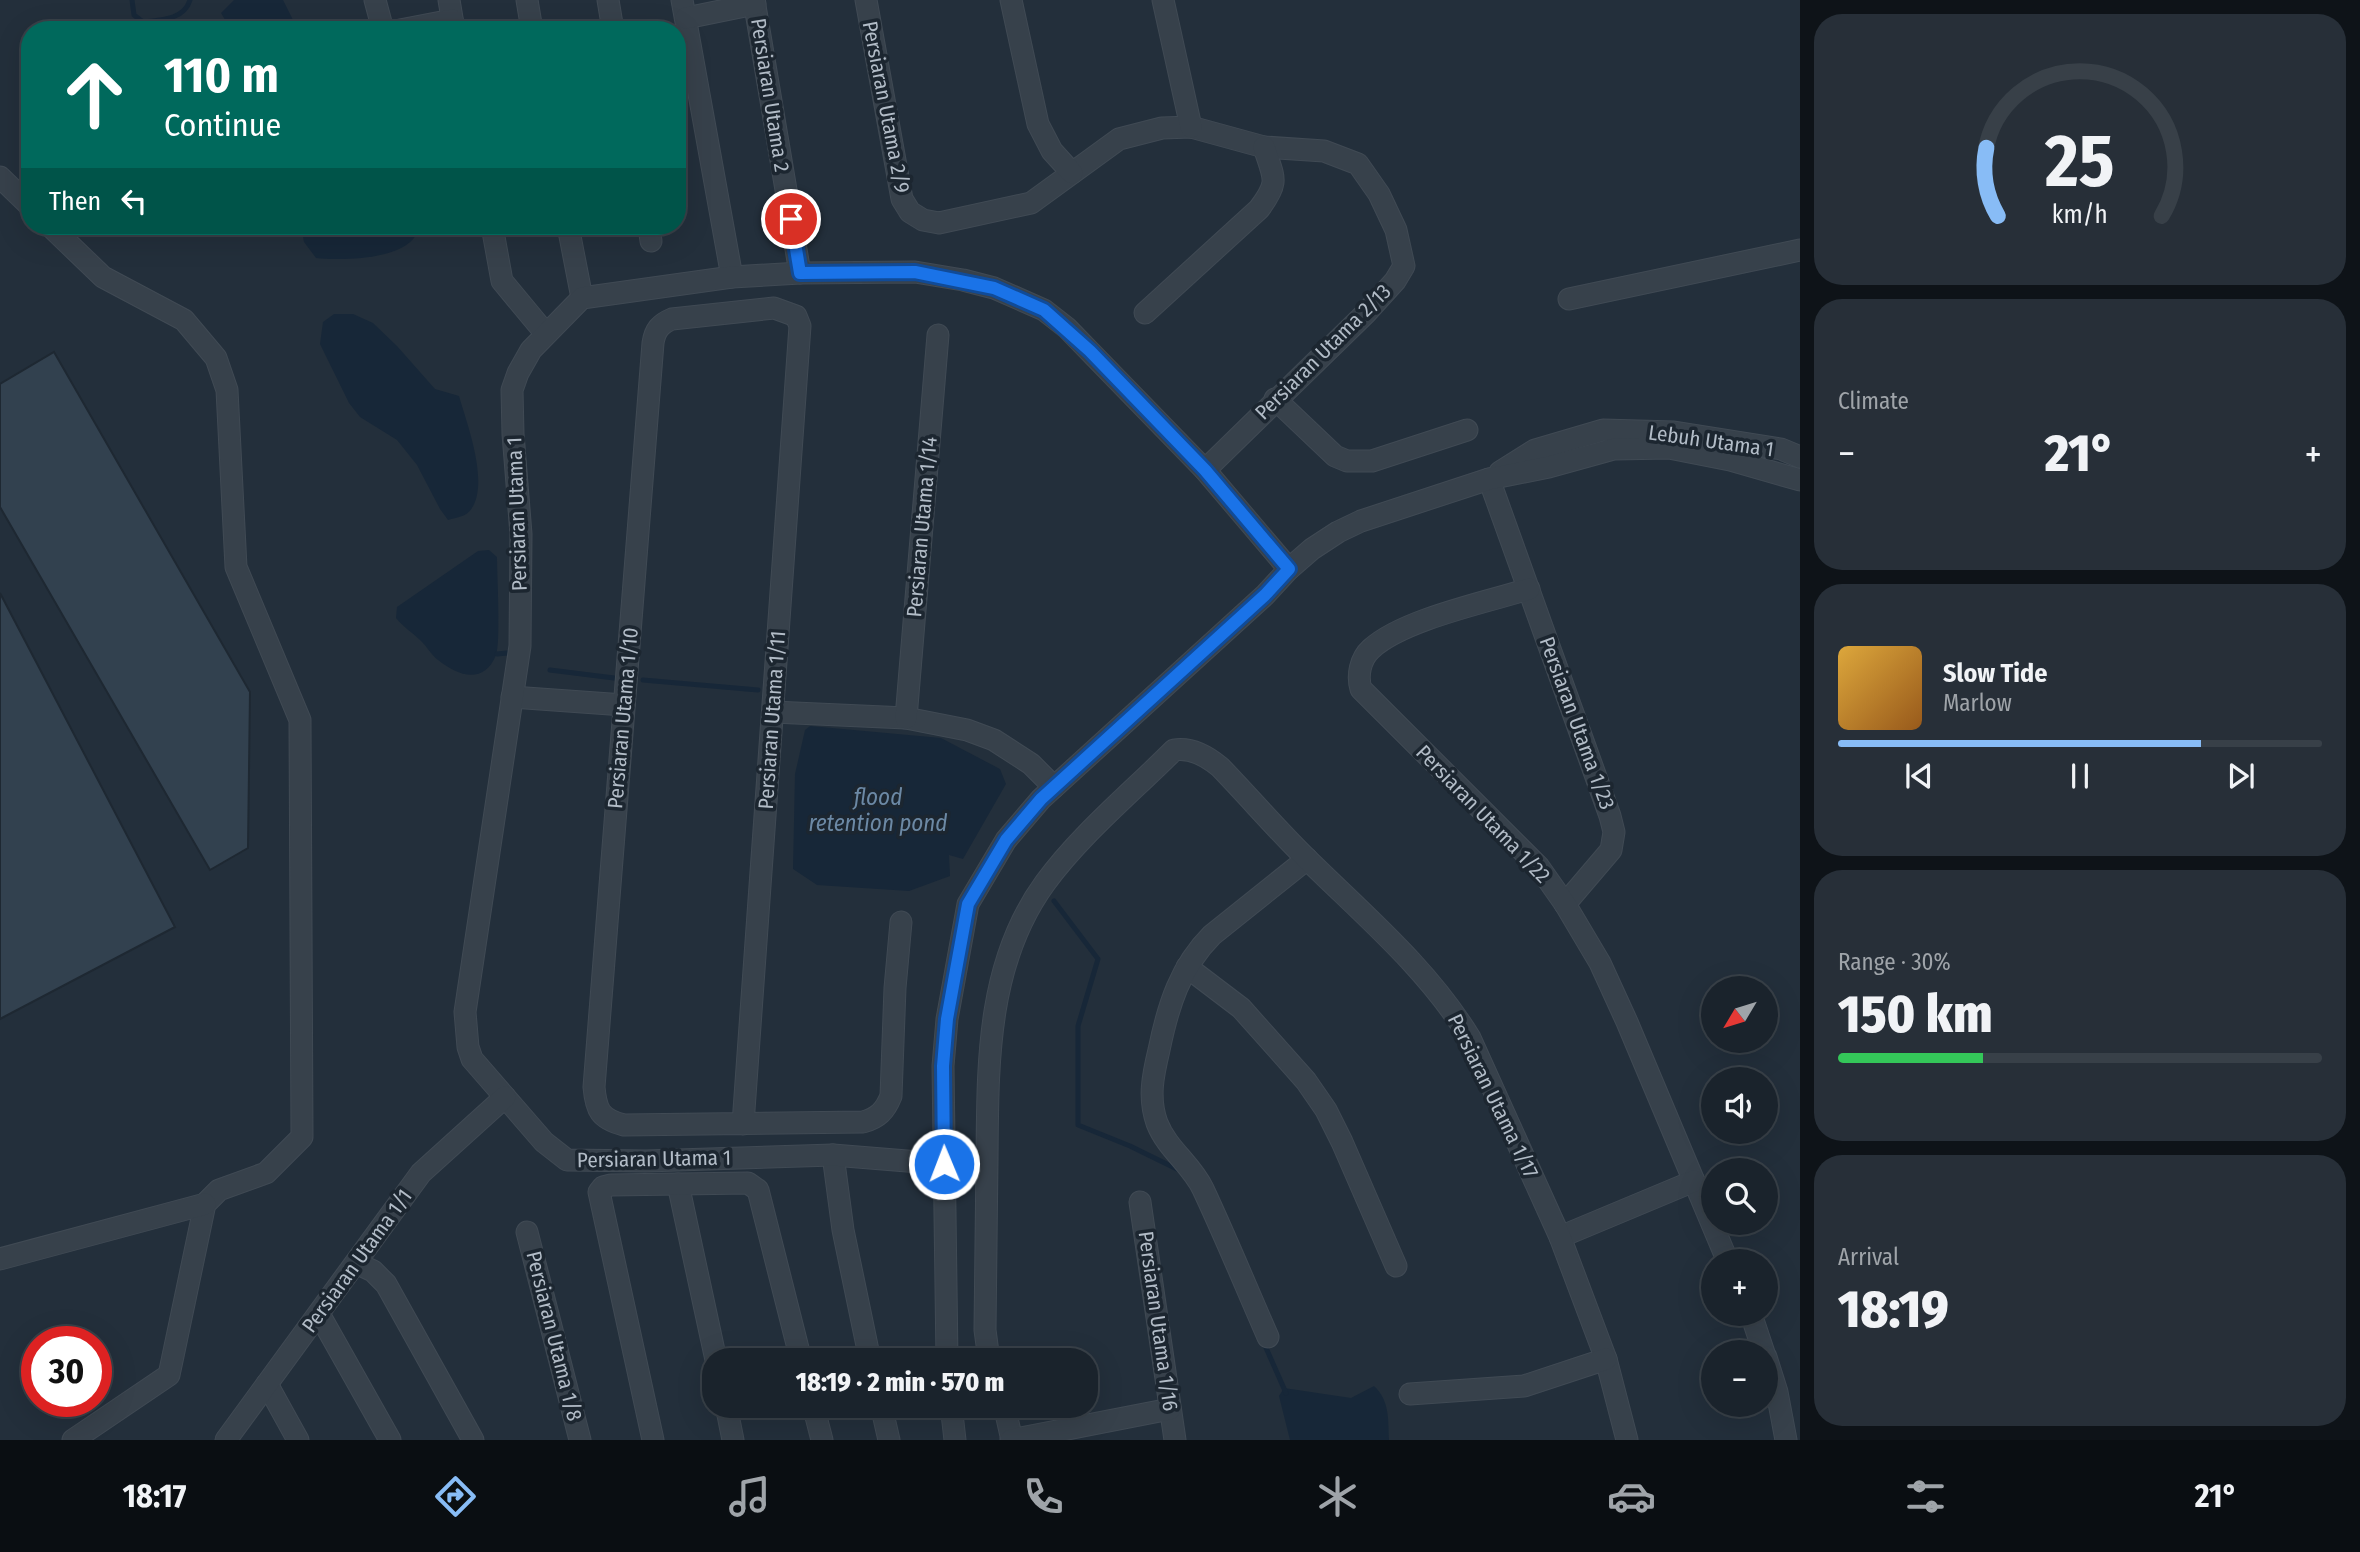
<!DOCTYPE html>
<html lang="en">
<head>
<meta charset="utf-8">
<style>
  body { margin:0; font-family:"Fira Sans Condensed",sans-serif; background:#272f38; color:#f1f3f6; height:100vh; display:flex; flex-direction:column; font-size:26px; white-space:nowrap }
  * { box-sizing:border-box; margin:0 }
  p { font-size:23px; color:#9fa4a9 }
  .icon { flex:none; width:38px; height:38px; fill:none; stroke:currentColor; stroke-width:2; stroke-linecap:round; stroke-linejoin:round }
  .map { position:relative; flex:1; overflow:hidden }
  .drawer { display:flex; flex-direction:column; gap:14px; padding:14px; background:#0e1318; width:560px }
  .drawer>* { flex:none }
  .top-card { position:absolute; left:21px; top:21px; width:665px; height:214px; border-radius:28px; box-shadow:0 7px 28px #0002,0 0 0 2px #384048; background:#00695c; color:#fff; overflow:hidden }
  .needle { width:46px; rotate:232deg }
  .controls { position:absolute; left:1701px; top:976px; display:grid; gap:14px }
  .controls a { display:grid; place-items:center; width:77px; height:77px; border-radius:50%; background:#1a232c; box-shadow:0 7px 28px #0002,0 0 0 2px #384048; font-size:35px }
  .speed { position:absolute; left:21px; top:1326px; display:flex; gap:14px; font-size:35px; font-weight:700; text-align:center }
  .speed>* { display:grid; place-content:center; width:91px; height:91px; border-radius:50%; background:#1a232c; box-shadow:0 7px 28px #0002,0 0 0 2px #384048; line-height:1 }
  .speed .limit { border:10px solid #d22; background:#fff; color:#111 }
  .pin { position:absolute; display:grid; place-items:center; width:60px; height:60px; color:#fff; margin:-30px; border:4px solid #fff; border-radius:50%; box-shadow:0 2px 7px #0007 }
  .me { position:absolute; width:77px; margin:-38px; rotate:359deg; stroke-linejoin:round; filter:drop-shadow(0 0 5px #0008) }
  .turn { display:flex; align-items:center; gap:24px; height:147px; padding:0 28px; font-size:32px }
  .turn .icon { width:91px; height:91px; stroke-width:2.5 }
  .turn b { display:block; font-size:49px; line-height:60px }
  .then { display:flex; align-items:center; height:66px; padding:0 28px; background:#0003; gap:14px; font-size:26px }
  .big { font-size:52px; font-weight:800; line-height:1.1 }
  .drawer .card { flex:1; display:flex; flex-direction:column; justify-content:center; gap:10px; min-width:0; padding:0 24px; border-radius:28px; background:#272f38 }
  .drawer .dial { align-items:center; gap:0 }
  .dial svg { height:182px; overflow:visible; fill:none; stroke:#384048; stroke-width:7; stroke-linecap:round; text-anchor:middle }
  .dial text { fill:#f1f3f6; stroke:none }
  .song { display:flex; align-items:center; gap:21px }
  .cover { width:84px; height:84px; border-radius:10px; background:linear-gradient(135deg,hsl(40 70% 55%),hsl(30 70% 35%)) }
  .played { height:7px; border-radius:4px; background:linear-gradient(90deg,#88bcf6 75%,#384048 75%) }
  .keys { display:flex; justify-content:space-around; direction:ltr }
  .heat { display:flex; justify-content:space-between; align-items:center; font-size:38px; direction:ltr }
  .charge { height:10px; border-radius:5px; background:linear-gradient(90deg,#34c759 30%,#384048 0) }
  .trip { position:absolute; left:702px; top:1348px; width:396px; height:70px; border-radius:28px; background:#1a232c; box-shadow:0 7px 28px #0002,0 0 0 2px #384048; font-weight:800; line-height:70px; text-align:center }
  .tabs { display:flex; height:112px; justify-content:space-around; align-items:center; background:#0a0e12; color:#9fa4a9 }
  .tabs .icon { width:49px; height:49px }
  .tabs .on { color:#88bcf6 }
  .tabs b { font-size:32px; color:#f1f3f6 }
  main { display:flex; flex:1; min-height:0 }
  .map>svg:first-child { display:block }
  .water { fill:#172738 }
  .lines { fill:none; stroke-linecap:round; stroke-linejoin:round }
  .stream { stroke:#172738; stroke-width:5 }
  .building { fill:#32414f; stroke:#1e2832; stroke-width:2 }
  .minor-casing { stroke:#404a54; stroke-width:23 }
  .minor { stroke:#37414b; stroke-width:21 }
  .route-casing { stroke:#114b97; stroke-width:18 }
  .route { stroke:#1a73e8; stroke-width:12 }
  .labels { text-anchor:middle; stroke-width:7; stroke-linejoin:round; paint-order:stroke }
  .street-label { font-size:21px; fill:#b2bcc7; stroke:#1c2630 }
  .water-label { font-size:23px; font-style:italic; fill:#6c89a5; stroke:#1c2630 }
</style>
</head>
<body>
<main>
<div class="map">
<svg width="1800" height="1440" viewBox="0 0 1800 1440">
  <rect width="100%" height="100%" fill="#232f3b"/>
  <g class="water">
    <path d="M 234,0 L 283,0 L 298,30 L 222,30 L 227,23 L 221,13 Z"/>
    <path d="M 301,226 L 419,226 C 415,260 343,261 316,258 L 304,242 Z"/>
    <path d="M 334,314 L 353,314 L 373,323 L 397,346 L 435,389 L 459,396 C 467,424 489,481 472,508 C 467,517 457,517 448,520 L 440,509 L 417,465 L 397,440 L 360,417 L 349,403 L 320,344 L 323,322 Z"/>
    <path d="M 489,550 L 497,557 C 497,574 501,644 496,655 C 484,685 458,676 438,660 C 431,655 427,646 420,640 C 412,632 403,627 396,618 L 397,607 L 478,551 Z"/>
    <path d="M 810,726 L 941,738 L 1000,769 L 1006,784 L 963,859 L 949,855 L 950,876 L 909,891 L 817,885 L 793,869 L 795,774 L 805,730 Z"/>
    <path d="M 1374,1386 C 1390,1401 1388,1419 1389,1440 L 1290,1440 L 1279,1396 L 1284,1388 L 1351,1398 Z"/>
  </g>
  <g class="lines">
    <g class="stream">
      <path d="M 132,0 L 134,15 L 143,22 C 160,20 184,20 190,0"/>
      <path d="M 497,654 L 507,653"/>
      <path d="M 550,670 L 614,678"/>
      <path d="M 643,680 L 758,690"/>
      <path d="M 1054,901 L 1098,959 L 1078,1026 L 1078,1125 L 1130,1146 L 1183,1172"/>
      <path d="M 1263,1341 L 1286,1393"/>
    </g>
  </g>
  <g class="building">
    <path d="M 54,352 L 250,692 L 248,848 L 210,870 L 0,507 L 0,384 Z"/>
    <path d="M 0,593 L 175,927 L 0,1019 Z"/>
  </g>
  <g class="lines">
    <g class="minor-casing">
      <g id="minor">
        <path d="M 375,0 L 383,30"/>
        <path d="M 449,0 L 454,30"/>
        <path d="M 527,0 L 532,30"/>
        <path d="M 608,0 L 613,30"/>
        <path d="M 682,0 L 732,277"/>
        <path d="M 754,0 L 800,273"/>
        <path d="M 866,0 L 902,199 L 910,212 L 923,220 L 939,223 L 1031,203 L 1119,139 L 1162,128 L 1191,127 L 1264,147 L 1324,151 L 1358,164 L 1379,194 L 1396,230 L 1404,266 L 1395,281 L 1366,313 L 1205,470"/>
        <path d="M 1011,0 L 1038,124 L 1052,151 L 1072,173"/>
        <path d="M 1163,0 L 1191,127"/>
        <path d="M 686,18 L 755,4"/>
        <path d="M 400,30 L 452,20"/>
        <path d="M 0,177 L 30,206"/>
        <path d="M 50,226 L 103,277 L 184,320 L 216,358 L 227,390 L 236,567 L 300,720 L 302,1137 L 266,1173 L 219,1190 L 205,1204 L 169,1375 L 73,1440"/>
        <path d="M 492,226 L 502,281 L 546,334"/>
        <path d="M 568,226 L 582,298"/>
        <path d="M 649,226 L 651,241"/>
        <path d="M 1569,299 L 1800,250"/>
        <path d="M 1145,313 L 1259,209 C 1280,181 1274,179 1264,147"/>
        <path d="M 1275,399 L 1335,456 L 1347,461 L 1372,461 L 1467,430"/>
        <path d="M 1500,472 L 1535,450 L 1603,430 L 1674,432 L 1781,449 L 1800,457"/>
        <path d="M 1489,479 L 1610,816 L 1614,832 L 1611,850 L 1565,904"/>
        <path d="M 1529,589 C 1486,602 1402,620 1371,649 C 1360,659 1357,676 1361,689 L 1539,867 L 1565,904 L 1600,963 L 1627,1022 L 1728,1262"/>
        <path d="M 512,697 L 624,705"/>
        <path d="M 773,712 L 906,718 L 967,730 L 994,740 L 1031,764 L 1054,787"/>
        <path d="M 906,718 L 938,335"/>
        <path d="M 1187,967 L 1241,1008 L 1306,1081 L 1326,1110 L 1342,1142 L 1396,1266"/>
        <path d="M 743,1124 L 800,326 L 796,316 L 774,308 L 672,319 C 660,324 655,330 653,343 L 594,1087 C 596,1110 600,1119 624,1125 L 863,1122 C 878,1118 885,1111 891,1096 L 895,988 L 901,922"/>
        <path d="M 833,1155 L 843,1230 L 870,1360"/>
        <path d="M 944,1164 L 833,1155 L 646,1161 L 567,1160 L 544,1142 L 472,1059 L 468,1047 L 465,1012 L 520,646 L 521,534 L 513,434 L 512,390 L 518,373 L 531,350 L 582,298 L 732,277 L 800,273 L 915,272 L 963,280 L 994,288 L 1044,310 L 1067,328 L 1205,470 L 1289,569"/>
        <path d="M 678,1184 L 716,1360"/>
        <path d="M 1140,1202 L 1175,1440"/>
        <path d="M 527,1232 L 580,1440"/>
        <path d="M 1560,1237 L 1694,1181"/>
        <path d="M 0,1259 L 205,1204"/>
        <path d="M 356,1263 L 373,1271 L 386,1284 L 473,1440"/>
        <path d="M 319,1314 L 390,1440"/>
        <path d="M 1751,1314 L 1764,1353"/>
        <path d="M 1268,1337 C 1246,1287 1226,1238 1203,1189 C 1192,1165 1167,1149 1157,1123 C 1148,1098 1153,1075 1159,1050 C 1168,1006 1180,967 1212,935 L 1307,859"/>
        <path d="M 1766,1357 L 1777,1392 L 1786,1440"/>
        <path d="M 947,1360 L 943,1066 L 947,1019 L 968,904 L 1006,840 L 1041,799 L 1265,595 L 1289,569 L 1312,549 L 1338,532 L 1361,521 L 1489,479 L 1549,467 L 1614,449 L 1669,448 L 1730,460 L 1800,480"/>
        <path d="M 989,1360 L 985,1330 C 986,1273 986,1216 987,1159 C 988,1065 986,964 1045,883 C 1081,834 1131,793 1174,750 C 1191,747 1208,757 1220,767 C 1250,798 1278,831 1308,860 C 1365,916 1428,969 1470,1038 L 1560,1237 L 1606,1359 L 1627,1440"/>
        <path d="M 267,1384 L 298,1440"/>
        <path d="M 1410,1394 L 1524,1386 L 1606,1359"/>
        <path d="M 726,1405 L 733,1440"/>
        <path d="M 813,1405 L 822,1440"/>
        <path d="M 881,1405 L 889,1440"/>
        <path d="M 951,1405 L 955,1440"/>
        <path d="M 1004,1405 L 1012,1440"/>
        <path d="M 226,1440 L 421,1173 L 505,1097"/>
        <path d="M 653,1440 L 599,1192 L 603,1187 L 611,1185 L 748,1183 L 758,1190 L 801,1360"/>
        <path d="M 1011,1440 L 1170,1409"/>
      </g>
    </g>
    <use href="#minor" class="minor"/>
  </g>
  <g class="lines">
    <g class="route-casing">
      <path id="route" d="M 791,219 L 800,273 L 915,272 L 994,288 L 1044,310 L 1090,351 L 1205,470 L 1289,569 L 1265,595 L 1041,799 L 1006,840 L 968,904 L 947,1019 L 943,1066 L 944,1164"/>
    </g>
    <use href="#route" class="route"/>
  </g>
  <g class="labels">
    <g class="street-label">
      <text transform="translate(770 95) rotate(81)" y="7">Persiaran Utama 2</text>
      <text transform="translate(886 107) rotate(79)" y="7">Persiaran Utama 2/9</text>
      <text transform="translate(1323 352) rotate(-45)" y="7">Persiaran Utama 2/13</text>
      <text transform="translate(1711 441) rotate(8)" y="7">Lebuh Utama 1</text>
      <text transform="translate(517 514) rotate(-92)" y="7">Persiaran Utama 1</text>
      <text transform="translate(922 527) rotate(-85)" y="7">Persiaran Utama 1/14</text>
      <text transform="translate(623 718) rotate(-85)" y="7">Persiaran Utama 1/10</text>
      <text transform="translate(772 720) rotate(-86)" y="7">Persiaran Utama 1/11</text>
      <text transform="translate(1577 723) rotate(70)" y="7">Persiaran Utama 1/23</text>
      <text transform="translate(1483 814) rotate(46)" y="7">Persiaran Utama 1/22</text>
      <text transform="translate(1493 1096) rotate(64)" y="7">Persiaran Utama 1/17</text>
      <text transform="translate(654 1159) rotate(-1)" y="7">Persiaran Utama 1</text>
      <text transform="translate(357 1261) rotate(-54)" y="7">Persiaran Utama 1/1</text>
      <text transform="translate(1158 1321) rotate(82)" y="7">Persiaran Utama 1/16</text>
      <text transform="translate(554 1336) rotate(76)" y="7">Persiaran Utama 1/8</text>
    </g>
    <g class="water-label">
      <text x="878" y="805">flood<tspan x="878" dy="26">retention pond</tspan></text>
    </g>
  </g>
</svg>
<div class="controls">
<a><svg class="needle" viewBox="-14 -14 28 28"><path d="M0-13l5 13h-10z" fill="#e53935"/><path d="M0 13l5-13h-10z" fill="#9fa4a9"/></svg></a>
<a><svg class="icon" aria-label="sound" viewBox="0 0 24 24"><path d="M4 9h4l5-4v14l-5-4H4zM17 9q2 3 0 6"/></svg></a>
<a><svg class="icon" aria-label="search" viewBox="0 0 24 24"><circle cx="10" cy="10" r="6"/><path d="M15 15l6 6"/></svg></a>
<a>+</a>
<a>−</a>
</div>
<div class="speed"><div class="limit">30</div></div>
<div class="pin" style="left:791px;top:219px;background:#d93025"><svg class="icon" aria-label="arrive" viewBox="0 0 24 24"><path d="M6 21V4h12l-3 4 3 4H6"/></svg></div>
<svg class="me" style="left:944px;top:1164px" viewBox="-20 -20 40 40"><circle r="17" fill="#1a73e8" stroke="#fff" stroke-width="3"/><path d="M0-11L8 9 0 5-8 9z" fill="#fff"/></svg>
<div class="trip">18:19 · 2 min · 570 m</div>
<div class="top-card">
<div class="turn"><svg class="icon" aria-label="ahead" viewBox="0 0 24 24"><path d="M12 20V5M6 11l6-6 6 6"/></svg><div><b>110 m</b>Continue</div></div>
<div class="then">Then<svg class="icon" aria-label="left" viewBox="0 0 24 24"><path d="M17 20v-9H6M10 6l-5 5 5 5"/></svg></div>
</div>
</div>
<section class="drawer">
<div class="card dial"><svg viewBox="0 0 100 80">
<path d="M14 69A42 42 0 1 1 86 69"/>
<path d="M14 69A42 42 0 0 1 9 39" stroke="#88bcf6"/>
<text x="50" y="56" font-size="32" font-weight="700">25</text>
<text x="50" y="72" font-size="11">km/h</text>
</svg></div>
<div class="card"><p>Climate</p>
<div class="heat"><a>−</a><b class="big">21°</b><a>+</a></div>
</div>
<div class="card">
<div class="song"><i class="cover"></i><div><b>Slow Tide</b><p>Marlow</p></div></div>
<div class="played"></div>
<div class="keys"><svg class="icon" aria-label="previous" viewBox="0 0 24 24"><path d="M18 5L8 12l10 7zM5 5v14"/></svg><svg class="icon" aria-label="pause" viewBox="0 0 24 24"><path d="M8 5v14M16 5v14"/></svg><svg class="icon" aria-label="next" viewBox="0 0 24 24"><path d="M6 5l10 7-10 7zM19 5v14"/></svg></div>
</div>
<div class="card"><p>Range · 30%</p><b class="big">150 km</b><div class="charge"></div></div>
<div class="card"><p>Arrival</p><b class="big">18:19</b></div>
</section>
</main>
<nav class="tabs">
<b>18:17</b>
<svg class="icon on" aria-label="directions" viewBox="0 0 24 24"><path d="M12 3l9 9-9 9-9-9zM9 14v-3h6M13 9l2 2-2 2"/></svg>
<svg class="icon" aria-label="music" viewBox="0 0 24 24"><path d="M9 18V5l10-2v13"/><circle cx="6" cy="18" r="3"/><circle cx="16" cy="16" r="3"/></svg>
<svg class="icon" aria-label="phone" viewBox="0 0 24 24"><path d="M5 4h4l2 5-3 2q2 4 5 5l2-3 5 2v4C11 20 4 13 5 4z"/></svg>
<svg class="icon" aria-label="climate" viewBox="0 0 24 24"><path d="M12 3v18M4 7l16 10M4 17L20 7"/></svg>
<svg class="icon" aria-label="car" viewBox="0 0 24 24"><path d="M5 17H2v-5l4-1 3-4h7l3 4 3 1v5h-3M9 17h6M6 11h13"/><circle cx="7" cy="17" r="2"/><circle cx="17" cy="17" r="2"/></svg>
<svg class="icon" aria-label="filters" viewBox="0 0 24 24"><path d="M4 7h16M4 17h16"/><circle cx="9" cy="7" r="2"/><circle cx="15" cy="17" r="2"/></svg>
<b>21°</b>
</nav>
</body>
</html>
